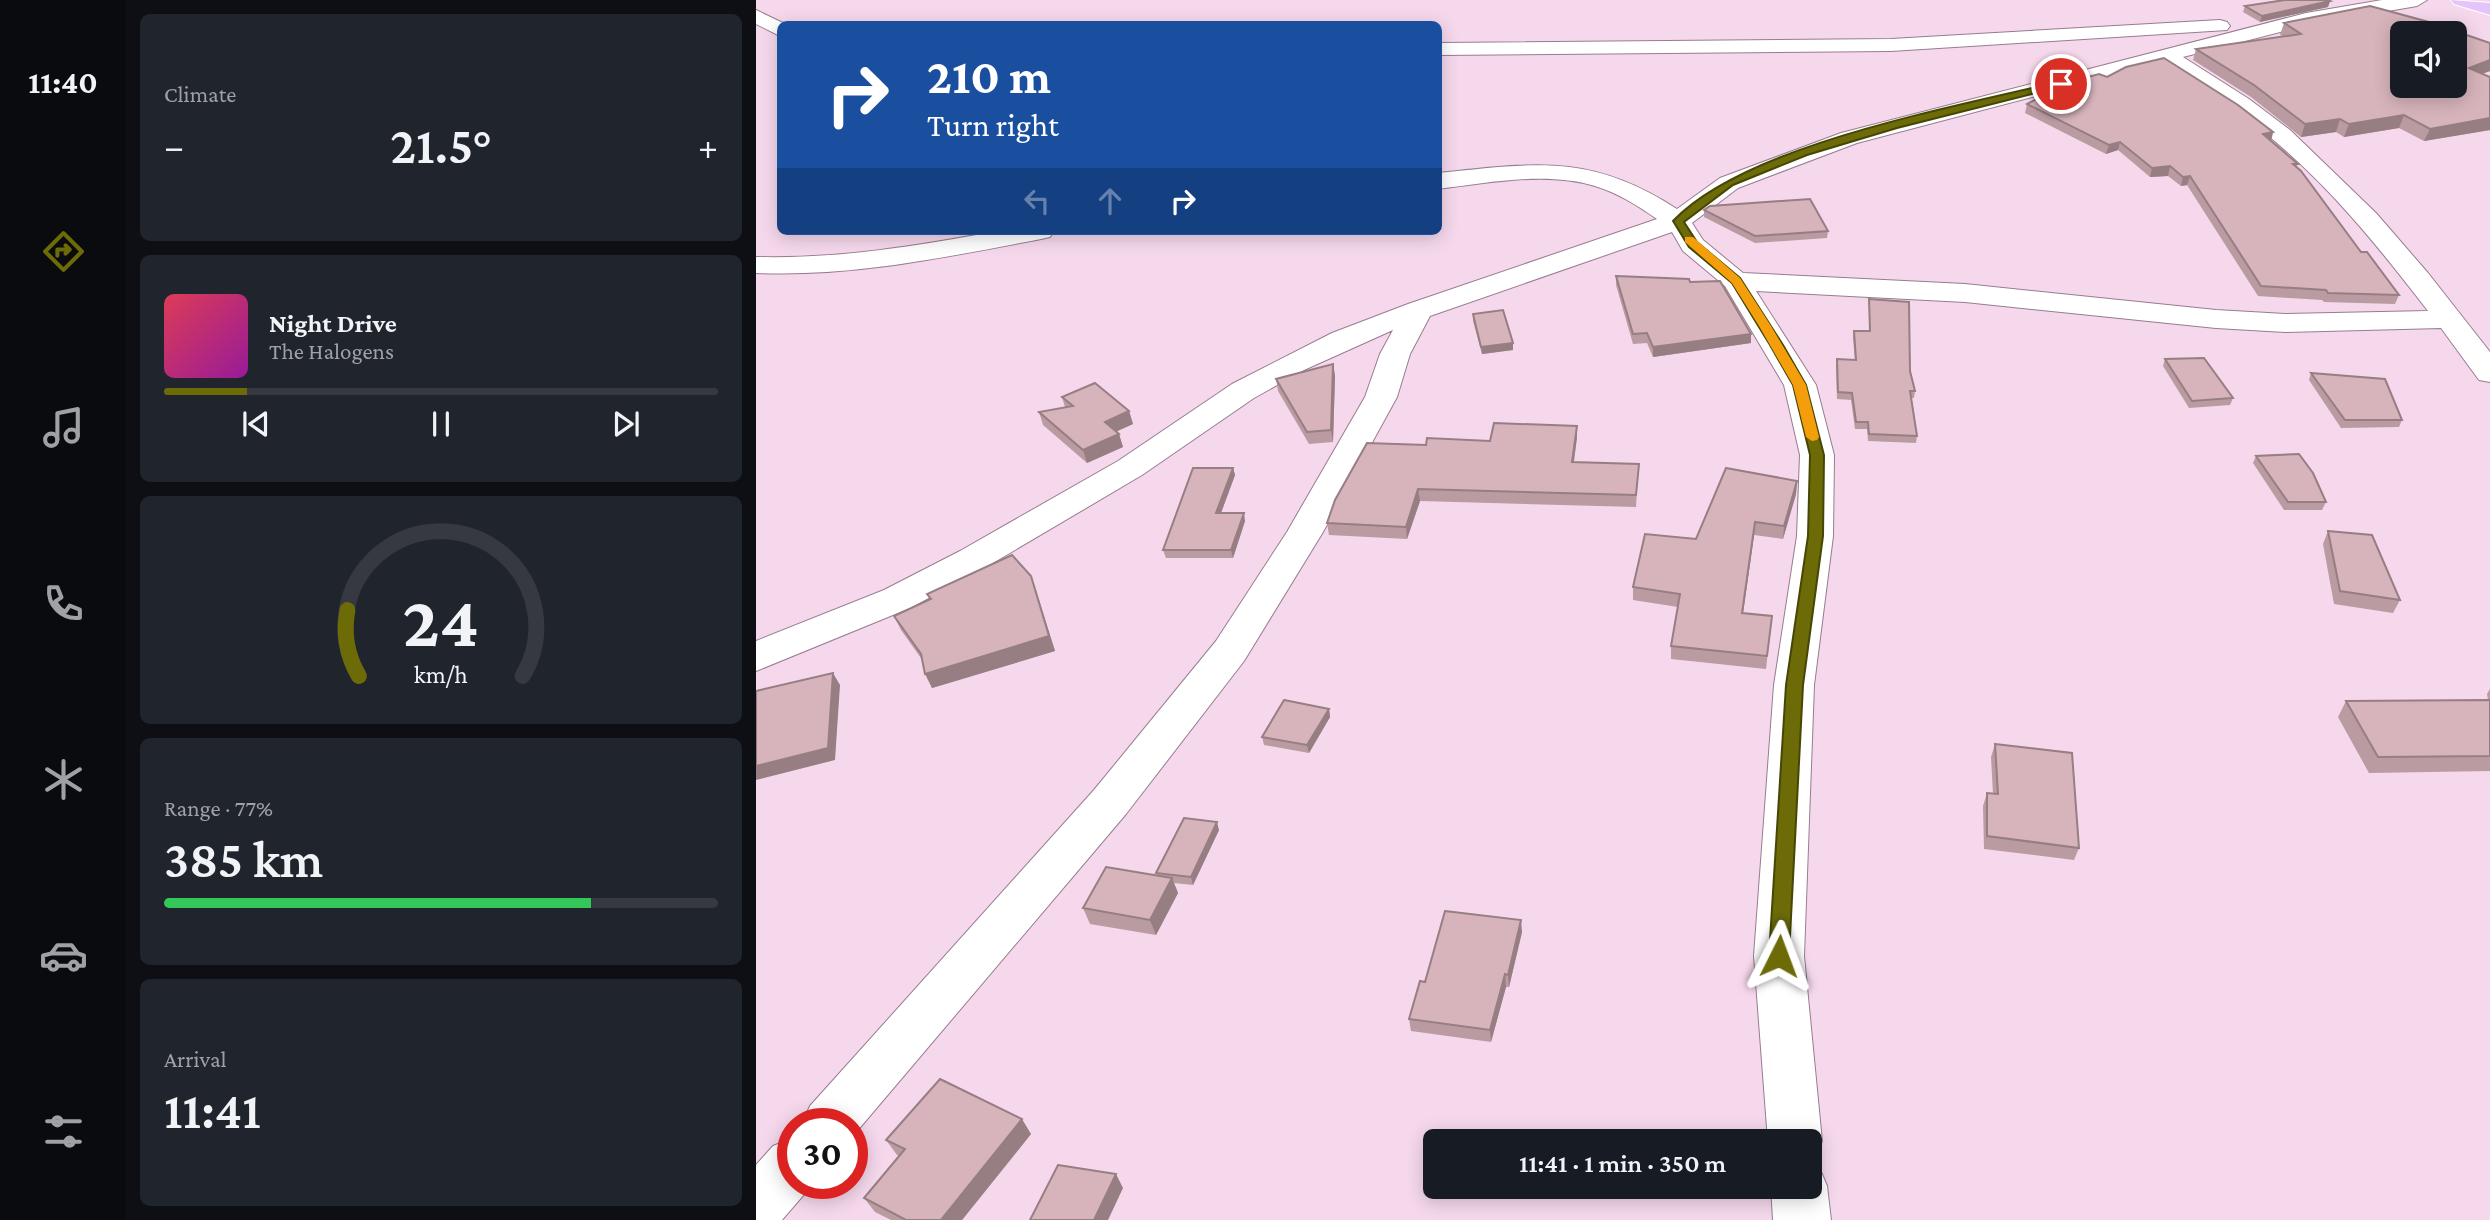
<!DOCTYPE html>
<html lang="en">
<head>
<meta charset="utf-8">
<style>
  body { margin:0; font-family:"Crimson Pro",serif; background:#20242c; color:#f1f3f6; height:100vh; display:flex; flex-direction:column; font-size:26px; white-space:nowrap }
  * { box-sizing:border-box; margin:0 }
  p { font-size:23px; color:#9ea1a6 }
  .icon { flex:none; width:38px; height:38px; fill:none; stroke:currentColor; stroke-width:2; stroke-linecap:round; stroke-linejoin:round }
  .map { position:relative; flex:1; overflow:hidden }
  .drawer { display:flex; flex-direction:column; gap:14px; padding:14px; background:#0d0f14; width:630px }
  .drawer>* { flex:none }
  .hud { position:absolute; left:21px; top:21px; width:665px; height:214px; border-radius:10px; box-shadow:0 4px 18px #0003; background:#1a4fa0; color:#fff; overflow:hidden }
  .buttons { position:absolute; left:1634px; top:21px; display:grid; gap:14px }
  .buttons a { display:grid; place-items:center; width:77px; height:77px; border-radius:10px; background:#171b24; box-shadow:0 4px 18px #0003; font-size:35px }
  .speed { position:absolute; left:21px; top:1108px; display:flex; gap:14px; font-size:35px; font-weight:700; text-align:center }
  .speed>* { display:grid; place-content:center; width:91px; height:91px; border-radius:50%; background:#171b24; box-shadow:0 4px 18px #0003; line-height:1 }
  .speed .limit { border:10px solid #d22; background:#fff; color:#111 }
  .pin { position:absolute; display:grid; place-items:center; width:60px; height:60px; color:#fff; margin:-30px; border:4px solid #fff; border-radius:50%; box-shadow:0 2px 7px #0007 }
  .me { position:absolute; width:77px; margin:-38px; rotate:3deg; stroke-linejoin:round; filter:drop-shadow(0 0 5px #0008) }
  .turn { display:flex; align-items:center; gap:24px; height:147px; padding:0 35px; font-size:32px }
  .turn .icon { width:91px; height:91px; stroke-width:2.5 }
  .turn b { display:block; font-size:49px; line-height:60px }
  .lanes { display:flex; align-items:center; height:66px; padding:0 35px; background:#0003; justify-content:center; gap:35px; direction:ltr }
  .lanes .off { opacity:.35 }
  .big { font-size:52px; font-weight:600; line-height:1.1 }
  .drawer .tile { flex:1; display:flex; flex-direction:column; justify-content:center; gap:10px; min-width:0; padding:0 24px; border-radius:10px; background:#20242c }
  .drawer .dial { align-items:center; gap:0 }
  .dial svg { height:182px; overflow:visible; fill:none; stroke:#363941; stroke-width:7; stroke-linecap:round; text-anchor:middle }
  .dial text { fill:#f1f3f6; stroke:none }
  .song { display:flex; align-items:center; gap:21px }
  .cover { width:84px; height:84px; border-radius:10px; background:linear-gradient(135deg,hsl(350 70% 55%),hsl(300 70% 35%)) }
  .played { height:7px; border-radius:4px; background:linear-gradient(90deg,#6c6b08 15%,#363941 15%) }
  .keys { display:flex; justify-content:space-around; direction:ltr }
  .heat { display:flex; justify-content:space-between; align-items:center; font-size:38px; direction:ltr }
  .charge { height:10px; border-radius:5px; background:linear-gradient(90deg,#34c759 77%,#363941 0) }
  .trip { position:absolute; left:667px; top:1129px; width:399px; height:70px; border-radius:10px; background:#171b24; box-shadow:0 4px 18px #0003; font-weight:600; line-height:70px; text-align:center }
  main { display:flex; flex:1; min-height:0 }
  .dock { display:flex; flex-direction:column; width:126px; justify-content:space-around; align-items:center; background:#090b0e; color:#9ea1a6 }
  .dock .icon { width:49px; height:49px }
  .dock .on { color:#6c6b08 }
  .dock b { font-size:32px; color:#f1f3f6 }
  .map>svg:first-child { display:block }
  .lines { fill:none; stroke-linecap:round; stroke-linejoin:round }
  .minor-casing { stroke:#977c8f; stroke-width:2 }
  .trunk-casing { stroke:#fff; stroke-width:2 }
  .minor { fill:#fff; fill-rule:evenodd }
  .trunk { fill:#e4c4fa; fill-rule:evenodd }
  .wall { fill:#b99ba1 }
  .shaded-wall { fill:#967e83 }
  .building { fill:#d7b4bb; stroke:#967e83; stroke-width:2; fill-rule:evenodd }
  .route { fill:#6c6b08; stroke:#464605; stroke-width:2 }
  .slow { fill:#f59e0b }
</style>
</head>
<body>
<main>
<nav class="dock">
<b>11:40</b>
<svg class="icon on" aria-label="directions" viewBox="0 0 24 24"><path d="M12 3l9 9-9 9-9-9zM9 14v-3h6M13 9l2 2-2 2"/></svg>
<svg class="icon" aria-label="music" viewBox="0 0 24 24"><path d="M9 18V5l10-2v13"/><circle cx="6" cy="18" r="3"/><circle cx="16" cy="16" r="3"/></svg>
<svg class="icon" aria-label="phone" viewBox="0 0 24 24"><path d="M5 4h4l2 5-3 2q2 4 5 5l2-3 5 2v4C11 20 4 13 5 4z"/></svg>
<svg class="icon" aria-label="climate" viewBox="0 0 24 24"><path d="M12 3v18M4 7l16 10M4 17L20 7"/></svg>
<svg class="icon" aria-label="car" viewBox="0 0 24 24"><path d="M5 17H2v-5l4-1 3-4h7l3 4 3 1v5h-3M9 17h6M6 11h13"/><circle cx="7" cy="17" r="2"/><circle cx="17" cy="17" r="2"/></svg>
<svg class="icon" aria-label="filters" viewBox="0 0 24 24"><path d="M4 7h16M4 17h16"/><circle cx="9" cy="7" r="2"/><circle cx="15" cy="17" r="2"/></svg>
</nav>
<section class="drawer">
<div class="tile"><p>Climate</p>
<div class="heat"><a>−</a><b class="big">21.5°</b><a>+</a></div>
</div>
<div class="tile">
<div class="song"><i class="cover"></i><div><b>Night Drive</b><p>The Halogens</p></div></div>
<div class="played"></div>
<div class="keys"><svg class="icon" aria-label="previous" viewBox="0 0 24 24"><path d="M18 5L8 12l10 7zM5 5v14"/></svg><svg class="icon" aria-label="pause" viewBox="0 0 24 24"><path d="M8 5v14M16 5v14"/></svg><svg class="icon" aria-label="next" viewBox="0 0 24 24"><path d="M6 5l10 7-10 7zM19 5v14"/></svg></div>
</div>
<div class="tile dial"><svg viewBox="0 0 100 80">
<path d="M14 69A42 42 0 1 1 86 69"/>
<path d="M14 69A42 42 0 0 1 9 40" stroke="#6c6b08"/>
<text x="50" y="56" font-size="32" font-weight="700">24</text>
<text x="50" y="72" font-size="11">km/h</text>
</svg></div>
<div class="tile"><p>Range · 77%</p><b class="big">385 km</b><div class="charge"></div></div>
<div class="tile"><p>Arrival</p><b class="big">11:41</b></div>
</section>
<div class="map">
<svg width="1734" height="1220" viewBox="0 0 1734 1220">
  <rect width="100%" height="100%" fill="#f6d8ec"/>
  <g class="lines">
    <g class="minor-casing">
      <g id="minor">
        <path d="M 1626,0 L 1671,0 L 1661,6 L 1551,25 L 1427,57 L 1493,99 L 1534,130 L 1620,213 L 1672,273 L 1734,352 L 1734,382 L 1723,380 L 1685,328 L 1529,332 L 1460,328 L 1209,302 L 1000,291 L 1060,385 L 1078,455 L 1077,536 L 1058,685 L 1048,956 L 1066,1141 L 1058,1160 L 1054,1161 L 1054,1141 L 1012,1141 L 998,956 L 1018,685 L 1041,536 L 1044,455 L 1028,385 L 969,286 L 927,251 L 916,232 L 674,316 L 654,354 L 641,397 L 567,532 L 488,661 L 370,814 L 96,1137 L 96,1124 L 46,1124 L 54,1106 L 338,790 L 460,641 L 531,532 L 609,397 L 624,354 L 637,330 L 548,370 L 498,398 L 386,475 L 230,567 L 154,608 L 0,671 L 0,641 L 128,590 L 204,551 L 362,461 L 476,384 L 576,333 L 652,304 L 901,219 C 882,206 862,193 839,186 C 789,171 733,183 682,189 L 682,173 C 780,163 835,153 921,209 L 964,178 L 1085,133 L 1550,13 ZM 1406,63 C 1439,85 1474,105 1504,129 C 1569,180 1622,246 1672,311 L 1529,314 L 1460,310 L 1209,284 L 987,273 L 947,240 L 936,223 L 982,188 L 1101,143 Z"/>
        <path d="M 0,10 L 29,24 L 24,24 L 24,36 L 0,24 Z"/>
        <path d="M 1464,20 L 1471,22 L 1474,26 L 1471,30 L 1135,51 L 682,55 L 682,43 L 1135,39 Z"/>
        <path d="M 242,231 L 298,231 L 294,237 L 285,239 C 190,257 97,277 0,273 L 0,257 C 82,259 161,246 242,231 Z"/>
        <path d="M 37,1138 L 37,1183 L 57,1184 L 26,1220 L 0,1220 L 0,1165 L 17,1146 Z"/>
        <path d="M 1054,1163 L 1063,1167 L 1071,1186 L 1075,1220 L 1017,1220 L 1015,1186 L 1054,1186 Z"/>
      </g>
    </g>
    <g class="trunk-casing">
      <path id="trunk" d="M 1695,0 L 1734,3 L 1734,15 L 1698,4 Z"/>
    </g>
    <use href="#minor" class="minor"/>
    <use href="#trunk" class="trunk"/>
  </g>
  <g class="wall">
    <path d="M 1574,1 L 1572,7 L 1504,22 L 1487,12 L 1489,6 Z"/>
    <path d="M 1528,23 L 1734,43 L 1734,71 L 1726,74 L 1734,77 L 1734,130 L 1668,141 L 1643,128 L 1588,137 L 1580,132 L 1545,137 L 1495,97 L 1437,60 L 1440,49 L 1527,36 L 1524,35 Z"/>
    <path d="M 1271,104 L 1517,132 L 1515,141 L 1542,164 L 1540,167 L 1605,252 L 1643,295 L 1639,304 L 1568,302 L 1566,300 L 1502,296 L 1431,185 L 1425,186 L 1412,176 L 1394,177 L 1362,150 L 1350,154 L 1269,113 Z"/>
    <path d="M 948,210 L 1072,231 L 1071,238 L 999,243 L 948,217 Z"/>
    <path d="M 860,276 L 995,343 L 897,357 L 891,343 L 877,344 L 860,285 Z"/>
    <path d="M 1113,299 L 1154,371 L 1159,391 L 1158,398 L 1155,398 L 1161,436 L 1160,443 L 1112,441 L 1111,429 L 1099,429 L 1095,400 L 1081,399 L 1080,366 L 1081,359 L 1099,360 L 1097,338 L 1098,331 L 1113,331 Z"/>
    <path d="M 717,314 L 757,350 L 726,354 L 717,321 Z"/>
    <path d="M 1409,359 L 1477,398 L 1474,405 L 1433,408 L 1407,366 Z"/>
    <path d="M 577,364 L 579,376 L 577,442 L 553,444 L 522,391 L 520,379 Z"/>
    <path d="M 1555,373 L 1646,420 L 1643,427 L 1585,428 L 1553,380 Z"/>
    <path d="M 306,397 L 373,411 L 377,424 L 360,431 L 363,434 L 367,447 L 331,463 L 287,425 L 283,412 L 309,407 Z"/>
    <path d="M 821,426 L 821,437 L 818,462 L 882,475 L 880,507 L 664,501 L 651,539 L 573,535 L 571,523 L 670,445 L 734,441 Z"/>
    <path d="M 1500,456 L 1570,502 L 1566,510 L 1528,510 L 1497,463 Z"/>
    <path d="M 477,468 L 479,475 L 465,513 L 489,521 L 477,558 L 410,558 L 407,550 Z"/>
    <path d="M 1041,481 L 1040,494 L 1027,539 L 998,535 L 987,613 L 1016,616 L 1010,669 L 915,659 L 915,646 L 922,607 L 877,600 L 877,587 L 940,539 Z"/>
    <path d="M 1572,531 L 1644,600 L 1637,613 L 1578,604 L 1567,544 Z"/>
    <path d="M 280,590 L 299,651 L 176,688 L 167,661 L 145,630 L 138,616 L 174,600 L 171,594 Z"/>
    <path d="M 1734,689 L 1734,771 L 1613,773 L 1582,717 L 1590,701 L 1732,700 L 1731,694 Z"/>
    <path d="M 573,709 L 574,717 L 553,753 L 508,745 L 506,737 Z"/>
    <path d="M 1239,744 L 1323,848 L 1318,860 L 1228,849 L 1227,806 L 1231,793 L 1237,794 L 1235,757 Z"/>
    <path d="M 463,830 L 437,885 L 418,883 L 422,893 L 400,935 L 334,924 L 327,908 L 401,875 L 400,873 Z"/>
    <path d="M 766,932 L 753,987 L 750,987 L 735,1042 L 655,1031 L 653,1019 L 669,982 Z"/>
    <path d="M 275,1134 L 206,1220 L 135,1220 L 119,1212 L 108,1198 L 144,1156 L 141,1155 L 130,1140 Z"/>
  </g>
  <g class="shaded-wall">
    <path d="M 1574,1 L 1572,7 L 1504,22 L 1506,16 Z"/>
    <path d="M 1734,60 L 1734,71 L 1708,80 L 1713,68 Z"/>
    <path d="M 1648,115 L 1643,128 L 1588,137 L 1593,124 Z"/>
    <path d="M 1734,118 L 1734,130 L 1668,141 L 1674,129 Z"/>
    <path d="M 1584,119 L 1580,132 L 1545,137 L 1549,124 Z"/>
    <path d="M 1517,132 L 1515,141 L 1507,134 Z"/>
    <path d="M 1364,142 L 1362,150 L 1350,154 L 1353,145 Z"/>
    <path d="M 1414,166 L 1412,176 L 1394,177 L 1396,168 Z"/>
    <path d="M 1434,176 L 1431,185 L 1425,186 L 1427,177 Z"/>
    <path d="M 995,334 L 995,343 L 897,357 L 897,347 Z"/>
    <path d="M 757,343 L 757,350 L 726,354 L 725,347 Z"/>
    <path d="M 577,364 L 579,376 L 577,442 L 575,430 Z"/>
    <path d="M 373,411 L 377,424 L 353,435 L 349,422 Z"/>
    <path d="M 821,426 L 821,437 L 816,474 L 816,462 Z"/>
    <path d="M 363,434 L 367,447 L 331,463 L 327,450 Z"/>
    <path d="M 477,468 L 479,475 L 462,521 L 460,513 Z"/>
    <path d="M 1041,481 L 1040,494 L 1027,539 L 1028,526 Z"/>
    <path d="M 662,489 L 664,501 L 651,539 L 650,527 Z"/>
    <path d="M 488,513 L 489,521 L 477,558 L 475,550 Z"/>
    <path d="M 999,522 L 998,535 L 985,627 L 986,613 Z"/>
    <path d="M 275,576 L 299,651 L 176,688 L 169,674 Z"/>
    <path d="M 77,673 L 84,685 L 79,760 L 0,780 L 0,766 Z"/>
    <path d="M 573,709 L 574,717 L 553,753 L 551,745 Z"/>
    <path d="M 461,822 L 463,830 L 437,885 L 435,877 Z"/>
    <path d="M 416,878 L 422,893 L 400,935 L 394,920 Z"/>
    <path d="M 765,920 L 766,932 L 753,987 L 752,975 Z"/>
    <path d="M 749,974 L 750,987 L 735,1042 L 734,1030 Z"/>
    <path d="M 266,1119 L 275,1134 L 206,1220 L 185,1220 Z"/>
    <path d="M 360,1174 L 367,1188 L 352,1220 L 338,1220 Z"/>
  </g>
  <g class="building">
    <path d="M 1529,0 L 1571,0 L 1574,1 L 1506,16 L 1489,6 Z"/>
    <path d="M 1614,6 L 1673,22 L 1734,43 L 1734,60 L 1713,68 L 1734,77 L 1734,118 L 1674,129 L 1648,115 L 1593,124 L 1584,119 L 1549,124 L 1498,85 L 1440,49 L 1545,34 L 1528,23 ZM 1647,33 L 1699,33 L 1699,86 L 1647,86 Z"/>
    <path d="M 1408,58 L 1482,105 L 1517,132 L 1507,134 L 1542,164 L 1537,164 L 1545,171 L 1605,252 L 1611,252 L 1643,295 L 1572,293 L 1570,290 L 1505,286 L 1434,176 L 1427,177 L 1414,166 L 1396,168 L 1364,142 L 1353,145 L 1271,104 L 1313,82 L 1343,74 L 1351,77 L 1370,67 Z"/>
    <path d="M 1054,199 L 1072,231 L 999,236 L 948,210 L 954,206 Z"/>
    <path d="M 860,276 L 933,279 L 934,282 L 964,281 L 995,334 L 897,347 L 891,333 L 877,334 Z"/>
    <path d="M 1113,299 L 1153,302 L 1154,371 L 1159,391 L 1154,391 L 1161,436 L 1113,434 L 1112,422 L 1100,422 L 1096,393 L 1082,392 L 1081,359 L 1100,360 L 1098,331 L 1114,331 Z"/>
    <path d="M 747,310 L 757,343 L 725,347 L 717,314 Z"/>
    <path d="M 1448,358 L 1477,398 L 1436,401 L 1409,359 Z"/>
    <path d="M 577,364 L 575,430 L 551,432 L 520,379 Z"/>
    <path d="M 1555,373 L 1629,379 L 1646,420 L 1589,420 Z"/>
    <path d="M 339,383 L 373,411 L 349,422 L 363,434 L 327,450 L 283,412 L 317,406 L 306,397 Z"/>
    <path d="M 738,423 L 821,426 L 816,462 L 883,464 L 880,495 L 662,489 L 650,527 L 571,523 L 579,500 L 611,443 L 670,445 L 671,438 L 734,441 Z"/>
    <path d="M 1543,454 L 1557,473 L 1570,502 L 1532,502 L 1500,456 Z"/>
    <path d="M 437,468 L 477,468 L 460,513 L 488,513 L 475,550 L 407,550 Z"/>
    <path d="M 970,468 L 1041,481 L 1028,526 L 999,522 L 986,613 L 1016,616 L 1011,656 L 915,646 L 924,594 L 877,587 L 889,534 L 940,539 Z"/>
    <path d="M 1572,531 L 1616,535 L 1644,600 L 1584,591 Z"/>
    <path d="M 256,555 L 275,576 L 293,636 L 169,674 L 165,654 L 138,616 L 175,599 L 171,594 Z"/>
    <path d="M 77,673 L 72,748 L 0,766 L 0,691 Z"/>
    <path d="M 528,700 L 573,709 L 551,745 L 506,737 Z"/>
    <path d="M 1734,700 L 1734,756 L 1622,757 L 1590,701 Z"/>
    <path d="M 1239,744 L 1316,753 L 1323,848 L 1231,836 L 1231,793 L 1242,794 Z"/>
    <path d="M 428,818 L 461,822 L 435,877 L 400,873 Z"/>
    <path d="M 350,867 L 416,878 L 394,920 L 327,908 Z"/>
    <path d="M 689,911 L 765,920 L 752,975 L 749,974 L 734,1030 L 653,1019 L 664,981 L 669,982 Z"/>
    <path d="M 184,1079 L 266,1119 L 185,1220 L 150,1220 L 108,1198 L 149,1149 L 130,1140 Z"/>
    <path d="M 302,1165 L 360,1174 L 338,1220 L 274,1220 Z"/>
  </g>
  <path class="route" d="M 1305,81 L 1308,82 L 1308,86 L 1141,128 L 1051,155 L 977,185 L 928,222 L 941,242 L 984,278 L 1027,345 L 1050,385 L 1068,455 L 1067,536 L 1047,685 L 1033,956 L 1030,962 L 1023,965 L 1016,962 L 1013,956 L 1030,685 L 1052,536 L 1054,455 L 1037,385 L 1014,345 L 976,283 L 933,247 L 917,221 C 990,144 1200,107 1305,81 Z"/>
  <path class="slow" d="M 929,237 L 937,237 L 984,278 L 1015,326 L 1050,385 L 1063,437 L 1061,440 L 1056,441 L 1050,437 L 1037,385 L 1003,326 L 976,283 L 929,242 Z"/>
</svg>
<div class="buttons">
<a><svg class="icon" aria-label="sound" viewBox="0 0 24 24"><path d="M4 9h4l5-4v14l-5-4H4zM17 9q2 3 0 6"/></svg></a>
</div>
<div class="speed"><div class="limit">30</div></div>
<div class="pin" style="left:1305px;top:84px;background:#d93025"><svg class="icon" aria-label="arrive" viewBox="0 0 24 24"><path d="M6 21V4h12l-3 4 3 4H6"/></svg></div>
<svg class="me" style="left:1023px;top:956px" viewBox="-20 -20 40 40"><path d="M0-17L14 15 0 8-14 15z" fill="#6c6b08" stroke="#fff" stroke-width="4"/></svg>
<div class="trip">11:41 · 1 min · 350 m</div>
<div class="hud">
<div class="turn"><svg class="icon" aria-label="right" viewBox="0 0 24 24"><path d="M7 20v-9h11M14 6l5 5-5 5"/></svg><div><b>210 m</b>Turn right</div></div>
<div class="lanes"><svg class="icon off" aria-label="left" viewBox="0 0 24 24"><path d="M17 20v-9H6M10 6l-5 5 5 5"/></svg><svg class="icon off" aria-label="ahead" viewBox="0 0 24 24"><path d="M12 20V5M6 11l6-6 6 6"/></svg><svg class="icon" aria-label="right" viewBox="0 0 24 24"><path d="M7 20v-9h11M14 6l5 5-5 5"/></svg></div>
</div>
</div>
</main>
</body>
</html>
